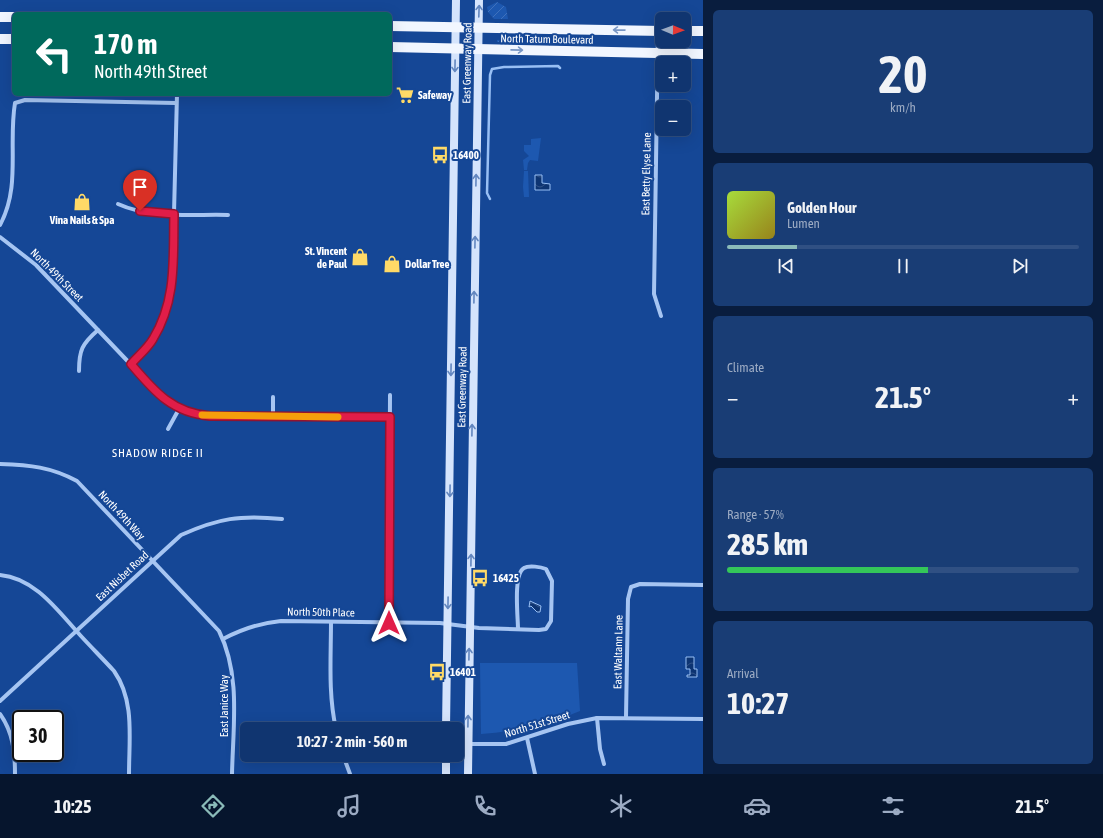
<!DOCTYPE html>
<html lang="en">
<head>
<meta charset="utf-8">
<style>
  body { margin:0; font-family:"Asap Condensed",sans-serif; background:#193d75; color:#f1f3f6; height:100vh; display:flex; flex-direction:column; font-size:15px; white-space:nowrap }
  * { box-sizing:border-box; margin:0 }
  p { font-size:13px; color:#9cabc3 }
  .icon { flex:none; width:22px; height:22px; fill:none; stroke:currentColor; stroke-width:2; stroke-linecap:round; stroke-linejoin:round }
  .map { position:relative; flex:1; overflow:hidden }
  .sheet { display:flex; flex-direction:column; gap:10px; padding:10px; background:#091d3e; width:400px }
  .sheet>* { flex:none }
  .banner { position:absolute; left:12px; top:12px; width:380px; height:84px; border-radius:6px; box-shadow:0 4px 16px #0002,0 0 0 1px #305083; background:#00695c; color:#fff; overflow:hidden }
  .needle { width:26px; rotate:91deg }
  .controls { position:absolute; left:655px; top:12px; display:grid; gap:8px }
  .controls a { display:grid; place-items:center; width:36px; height:36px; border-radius:6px; background:#103570; box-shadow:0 4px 16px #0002,0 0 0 1px #305083; font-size:20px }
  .speed { position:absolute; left:12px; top:710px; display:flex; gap:8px; font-size:20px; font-weight:700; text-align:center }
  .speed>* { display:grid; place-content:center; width:52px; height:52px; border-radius:50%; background:#103570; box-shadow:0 4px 16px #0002,0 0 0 1px #305083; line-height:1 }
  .speed .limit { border:2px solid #111; border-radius:6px; background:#fff; color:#111 }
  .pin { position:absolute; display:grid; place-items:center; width:34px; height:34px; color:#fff; margin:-41px -17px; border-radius:50% 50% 50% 0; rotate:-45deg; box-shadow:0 0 4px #0007 }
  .pin .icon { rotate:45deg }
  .me { position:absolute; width:44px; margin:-22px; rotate:0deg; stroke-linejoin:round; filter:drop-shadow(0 0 3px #0008) }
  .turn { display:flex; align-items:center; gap:14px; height:84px; padding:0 16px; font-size:18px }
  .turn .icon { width:52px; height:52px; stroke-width:2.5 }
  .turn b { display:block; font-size:28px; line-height:34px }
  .big { font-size:30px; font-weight:700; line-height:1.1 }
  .sheet .widget { flex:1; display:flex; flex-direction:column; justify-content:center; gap:6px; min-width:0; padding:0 14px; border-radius:6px; background:#193d75 }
  .sheet .dial { align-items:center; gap:0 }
  .dial b { font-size:52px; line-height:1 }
  .song { display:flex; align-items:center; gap:12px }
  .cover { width:48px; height:48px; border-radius:6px; background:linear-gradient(135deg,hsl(80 70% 55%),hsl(50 70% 35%)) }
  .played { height:4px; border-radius:2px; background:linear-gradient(90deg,#8bbbb9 20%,#305083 20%) }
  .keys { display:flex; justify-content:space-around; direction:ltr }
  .heat { display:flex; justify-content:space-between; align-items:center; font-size:22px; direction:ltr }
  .charge { height:6px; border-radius:3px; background:linear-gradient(90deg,#34c759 57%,#305083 0) }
  .trip { position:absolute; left:240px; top:722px; width:224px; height:40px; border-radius:6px; background:#103570; box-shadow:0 4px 16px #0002,0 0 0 1px #305083; font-weight:700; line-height:40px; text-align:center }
  .tab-bar { display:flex; height:64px; justify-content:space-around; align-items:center; background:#06152d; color:#9cabc3 }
  .tab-bar .icon { width:28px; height:28px }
  .tab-bar .selected { color:#8bbbb9 }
  .tab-bar b { font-size:18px; color:#f1f3f6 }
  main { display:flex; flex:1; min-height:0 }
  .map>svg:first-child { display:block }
  .green { fill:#1d58b0 }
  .garden { fill:url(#garden-furrows) }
  .water { fill:url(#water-waves); stroke:#98bff4 }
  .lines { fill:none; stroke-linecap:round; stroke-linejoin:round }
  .stream { stroke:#98bff4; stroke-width:2.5 }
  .street { stroke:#a6c5f2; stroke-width:4 }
  .secondary { stroke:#d5e4fc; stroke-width:8 }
  .primary { stroke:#f1f6ff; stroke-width:10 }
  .oneway { stroke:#6286bf }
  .oneway2 { stroke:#7896c5 }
  .route-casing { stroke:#92132f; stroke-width:10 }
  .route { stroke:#e11d48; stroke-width:7 }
  .slow { stroke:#f59e0b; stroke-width:7 }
  .labels { text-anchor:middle; stroke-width:4; stroke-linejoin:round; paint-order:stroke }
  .street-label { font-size:11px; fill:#fff; stroke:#154796 }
  .poi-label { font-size:11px; font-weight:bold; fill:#fff; stroke:#154796; text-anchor:start }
  .neighbourhood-label { font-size:12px; letter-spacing:1px; fill:#fff; stroke:#154796 }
</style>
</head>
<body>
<main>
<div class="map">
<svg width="703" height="774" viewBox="0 0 703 774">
  <defs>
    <pattern id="garden-furrows" width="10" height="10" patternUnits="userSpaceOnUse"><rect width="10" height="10" fill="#1d58b0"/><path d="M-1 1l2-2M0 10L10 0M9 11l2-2" fill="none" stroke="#3f71bc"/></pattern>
    <pattern id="water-waves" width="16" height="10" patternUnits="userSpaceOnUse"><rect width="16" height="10" fill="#0d3472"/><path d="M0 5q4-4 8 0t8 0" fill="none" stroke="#315287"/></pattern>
  </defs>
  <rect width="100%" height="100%" fill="#154796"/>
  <g class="green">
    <path d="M 541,138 L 538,161 L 530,160 L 528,163 L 527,170 L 524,170 L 523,160 L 529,156 L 524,151 L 524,145 L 531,145 L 531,139 Z"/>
    <path d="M 524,171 L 528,171 L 529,197 L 524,197 L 523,187 Z"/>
    <path d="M 480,663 L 577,663 L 580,711 C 548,724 515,732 481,734 Z"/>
  </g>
  <g class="garden">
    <path d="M 497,2 L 506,7 L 508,19 L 494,19 L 488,12 L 487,7 Z"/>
    <path d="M 511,39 L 585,40 L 586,43 L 570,44 L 497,42 L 497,40 Z"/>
  </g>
  <g class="water">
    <path d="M 535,175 L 542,175 L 542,183 L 550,184 L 550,190 L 535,190 Z"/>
    <path d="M 530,601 L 541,606 L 540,612 L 537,612 L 531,606 L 529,607 Z"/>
    <path d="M 686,657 L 694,657 L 694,669 L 697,669 L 697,677 L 687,677 L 687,675 L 690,675 L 690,669 L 686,669 Z"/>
  </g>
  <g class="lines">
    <path class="stream" d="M 490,199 L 487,193 L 490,75 L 492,69 L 504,67 L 558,66 L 560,68"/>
    <g class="street">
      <path d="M 658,31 L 654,294 L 661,316"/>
      <path d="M 118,204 C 151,219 193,214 228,215"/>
      <path d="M 0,225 C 21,187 8,144 15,103 L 25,100 L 176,103"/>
      <path d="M 0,237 L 36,265 L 158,393 C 173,407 189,414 209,416 L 390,417"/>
      <path d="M 131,364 C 153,340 164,325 172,293 L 177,94"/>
      <path d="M 79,371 C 79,350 82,344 98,330"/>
      <path d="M 273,417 L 273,397"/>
      <path d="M 168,429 L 179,409"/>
      <path d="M 0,464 C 30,465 51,467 77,481 L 219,631 C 241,675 233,726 232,774"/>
      <path d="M 0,575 C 35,578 58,611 80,635 C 91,647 103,659 114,671 C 135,701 129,738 129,774"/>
      <path d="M 331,622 C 331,657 328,694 336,729"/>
      <path d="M 389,623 L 390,395"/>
      <path d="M 223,639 C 242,629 259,623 281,621 L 440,623 L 479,628 L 539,630 L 546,629 L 551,621 L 552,581 L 546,569 C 541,567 529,565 524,568 C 513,574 518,617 518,629"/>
      <path d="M 0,701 L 181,535 C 219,518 240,515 282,519"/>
      <path d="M 0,714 C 13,732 15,752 15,774"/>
      <path d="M 626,717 L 628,599 L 631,587 L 640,584 L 703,585"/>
      <path d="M 597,718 L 600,749 L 604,764"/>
      <path d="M 367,729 L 383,725"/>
      <path d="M 527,738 L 535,774"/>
      <path d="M 457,744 L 506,744 L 568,724 L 597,718 L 703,719"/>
      <path d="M 343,755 L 350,774"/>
    </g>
    <g class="secondary">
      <path d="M 446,729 L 456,0"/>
      <path d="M 446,774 L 446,755"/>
      <path d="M 468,774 L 479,0"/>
    </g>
    <g class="primary">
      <path d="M 0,17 L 14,17"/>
      <path d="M 390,26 L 662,31"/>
      <path d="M 684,31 L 703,31"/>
      <path d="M 0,39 L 14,39"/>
      <path d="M 390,47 L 703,54"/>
    </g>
  </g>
  <defs><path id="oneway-shaft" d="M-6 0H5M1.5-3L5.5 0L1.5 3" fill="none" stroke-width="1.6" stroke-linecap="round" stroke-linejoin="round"/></defs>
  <g class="oneway">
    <use href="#oneway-shaft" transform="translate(479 11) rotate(-88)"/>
    <use href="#oneway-shaft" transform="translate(455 66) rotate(91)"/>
    <use href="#oneway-shaft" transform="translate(476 180) rotate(-89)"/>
    <use href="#oneway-shaft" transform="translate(475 242) rotate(-89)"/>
    <use href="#oneway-shaft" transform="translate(474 297) rotate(-89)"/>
    <use href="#oneway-shaft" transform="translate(451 370) rotate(91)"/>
    <use href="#oneway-shaft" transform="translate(472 430) rotate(-89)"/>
    <use href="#oneway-shaft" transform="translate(450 491) rotate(91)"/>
    <use href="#oneway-shaft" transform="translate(471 560) rotate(-89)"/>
    <use href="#oneway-shaft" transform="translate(448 603) rotate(91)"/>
    <use href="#oneway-shaft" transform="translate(469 654) rotate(-89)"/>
    <use href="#oneway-shaft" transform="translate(468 721) rotate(-89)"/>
  </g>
  <g class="oneway2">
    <use href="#oneway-shaft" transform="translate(619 30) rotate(-179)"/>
    <use href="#oneway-shaft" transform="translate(517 50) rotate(1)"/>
  </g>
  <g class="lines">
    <g class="route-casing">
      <path id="route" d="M 140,211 L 174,214 C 173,258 177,300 153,339 C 148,348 138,356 131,364 C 154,391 172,413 210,416 L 390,417 L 389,623"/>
    </g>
    <use href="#route" class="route"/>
    <path class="slow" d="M 202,415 L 338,417"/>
  </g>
  <defs>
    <g id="supermarket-bare" transform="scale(1.38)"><path d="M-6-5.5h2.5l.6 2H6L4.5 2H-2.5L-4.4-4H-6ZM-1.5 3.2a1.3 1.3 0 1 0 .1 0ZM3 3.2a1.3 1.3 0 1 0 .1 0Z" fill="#ffda67" stroke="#154796" stroke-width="2.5" paint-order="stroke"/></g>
    <g id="bus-bare" transform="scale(1.38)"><path d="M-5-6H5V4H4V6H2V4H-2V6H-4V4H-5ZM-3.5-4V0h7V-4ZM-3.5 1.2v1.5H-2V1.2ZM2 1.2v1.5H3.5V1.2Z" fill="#ffda67" stroke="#154796" stroke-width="2.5" paint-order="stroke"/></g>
    <g id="shop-bare" transform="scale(1.38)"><path d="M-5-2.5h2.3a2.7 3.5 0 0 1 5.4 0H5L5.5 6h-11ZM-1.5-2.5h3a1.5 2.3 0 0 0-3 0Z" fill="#ffda67" stroke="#154796" stroke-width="2.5" paint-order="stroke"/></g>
  </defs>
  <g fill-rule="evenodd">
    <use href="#supermarket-bare" x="405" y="95"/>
    <use href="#bus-bare" x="440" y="155"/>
    <use href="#shop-bare" x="82" y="202"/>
    <use href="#shop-bare" x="360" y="257"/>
    <use href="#shop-bare" x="392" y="264"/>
    <use href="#bus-bare" x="480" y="578"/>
    <use href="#bus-bare" x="437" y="672"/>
  </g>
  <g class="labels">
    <g class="street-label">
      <text transform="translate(547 39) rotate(1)" y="4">North Tatum Boulevard</text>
      <text transform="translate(467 63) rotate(-89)" y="4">East Greenway Road</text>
      <text transform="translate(646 174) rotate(-89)" y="4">East Betty Elyse Lane</text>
      <text transform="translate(57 275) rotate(45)" y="4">North 49th Street</text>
      <text transform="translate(462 387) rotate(-89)" y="4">East Greenway Road</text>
      <text transform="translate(122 515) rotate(47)" y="4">North 49th Way</text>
      <text transform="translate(122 576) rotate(-43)" y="4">East Nisbet Road</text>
      <text transform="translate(321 612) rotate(1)" y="4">North 50th Place</text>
      <text transform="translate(618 652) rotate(-89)" y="4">East Waltann Lane</text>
      <text transform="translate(224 706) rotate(-90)" y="4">East Janice Way</text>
      <text transform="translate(537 724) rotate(-17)" y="4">North 51st Street</text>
    </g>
    <g class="poi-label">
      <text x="418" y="99">Safeway</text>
      <text x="453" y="159">16400</text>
      <text x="82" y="224" text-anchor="middle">Vina Nails &amp; Spa</text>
      <text x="347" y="255" text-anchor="end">St. Vincent<tspan x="347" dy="13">de Paul</tspan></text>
      <text x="405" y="268">Dollar Tree</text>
      <text x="493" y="582">16425</text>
      <text x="450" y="676">16401</text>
    </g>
    <g class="neighbourhood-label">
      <text x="158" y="457">SHADOW RIDGE II</text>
    </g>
  </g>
</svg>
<div class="controls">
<a><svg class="needle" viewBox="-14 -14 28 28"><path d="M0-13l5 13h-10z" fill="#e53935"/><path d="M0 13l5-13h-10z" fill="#9cabc3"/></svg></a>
<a>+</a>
<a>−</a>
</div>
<div class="speed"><div class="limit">30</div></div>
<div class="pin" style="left:140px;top:211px;background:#d93025"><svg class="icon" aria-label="arrive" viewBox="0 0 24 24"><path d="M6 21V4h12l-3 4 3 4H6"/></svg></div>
<svg class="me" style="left:389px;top:623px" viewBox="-20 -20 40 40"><path d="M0-17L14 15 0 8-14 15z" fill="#e11d48" stroke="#fff" stroke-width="4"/></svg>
<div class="trip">10:27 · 2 min · 560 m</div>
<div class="banner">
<div class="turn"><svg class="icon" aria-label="left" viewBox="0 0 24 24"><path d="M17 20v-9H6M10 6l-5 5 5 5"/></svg><div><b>170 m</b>North 49th Street</div></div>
</div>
</div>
<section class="sheet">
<div class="widget dial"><b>20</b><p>km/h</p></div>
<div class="widget">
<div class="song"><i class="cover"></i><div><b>Golden Hour</b><p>Lumen</p></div></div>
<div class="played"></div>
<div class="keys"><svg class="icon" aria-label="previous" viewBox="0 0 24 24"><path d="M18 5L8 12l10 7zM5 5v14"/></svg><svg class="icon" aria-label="pause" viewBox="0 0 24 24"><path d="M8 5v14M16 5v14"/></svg><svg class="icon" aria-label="next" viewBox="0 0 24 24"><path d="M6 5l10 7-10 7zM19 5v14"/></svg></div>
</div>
<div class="widget"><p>Climate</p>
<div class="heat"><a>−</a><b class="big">21.5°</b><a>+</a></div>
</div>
<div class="widget"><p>Range · 57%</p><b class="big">285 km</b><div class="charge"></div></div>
<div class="widget"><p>Arrival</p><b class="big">10:27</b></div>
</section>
</main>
<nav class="tab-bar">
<b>10:25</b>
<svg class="icon selected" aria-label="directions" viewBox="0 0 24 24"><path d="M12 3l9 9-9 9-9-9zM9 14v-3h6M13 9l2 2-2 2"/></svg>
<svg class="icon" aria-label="music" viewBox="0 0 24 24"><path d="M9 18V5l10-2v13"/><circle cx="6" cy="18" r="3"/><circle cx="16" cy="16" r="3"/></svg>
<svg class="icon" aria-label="phone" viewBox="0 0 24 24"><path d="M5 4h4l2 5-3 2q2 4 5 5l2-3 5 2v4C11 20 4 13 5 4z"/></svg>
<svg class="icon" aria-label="climate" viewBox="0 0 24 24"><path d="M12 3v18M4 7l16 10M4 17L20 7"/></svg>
<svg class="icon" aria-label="car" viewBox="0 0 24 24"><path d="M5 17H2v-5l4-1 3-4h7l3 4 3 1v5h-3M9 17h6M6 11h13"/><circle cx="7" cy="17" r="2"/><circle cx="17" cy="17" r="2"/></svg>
<svg class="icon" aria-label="filters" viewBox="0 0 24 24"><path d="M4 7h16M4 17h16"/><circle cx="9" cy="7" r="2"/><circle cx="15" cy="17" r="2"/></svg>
<b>21.5°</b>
</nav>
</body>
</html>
